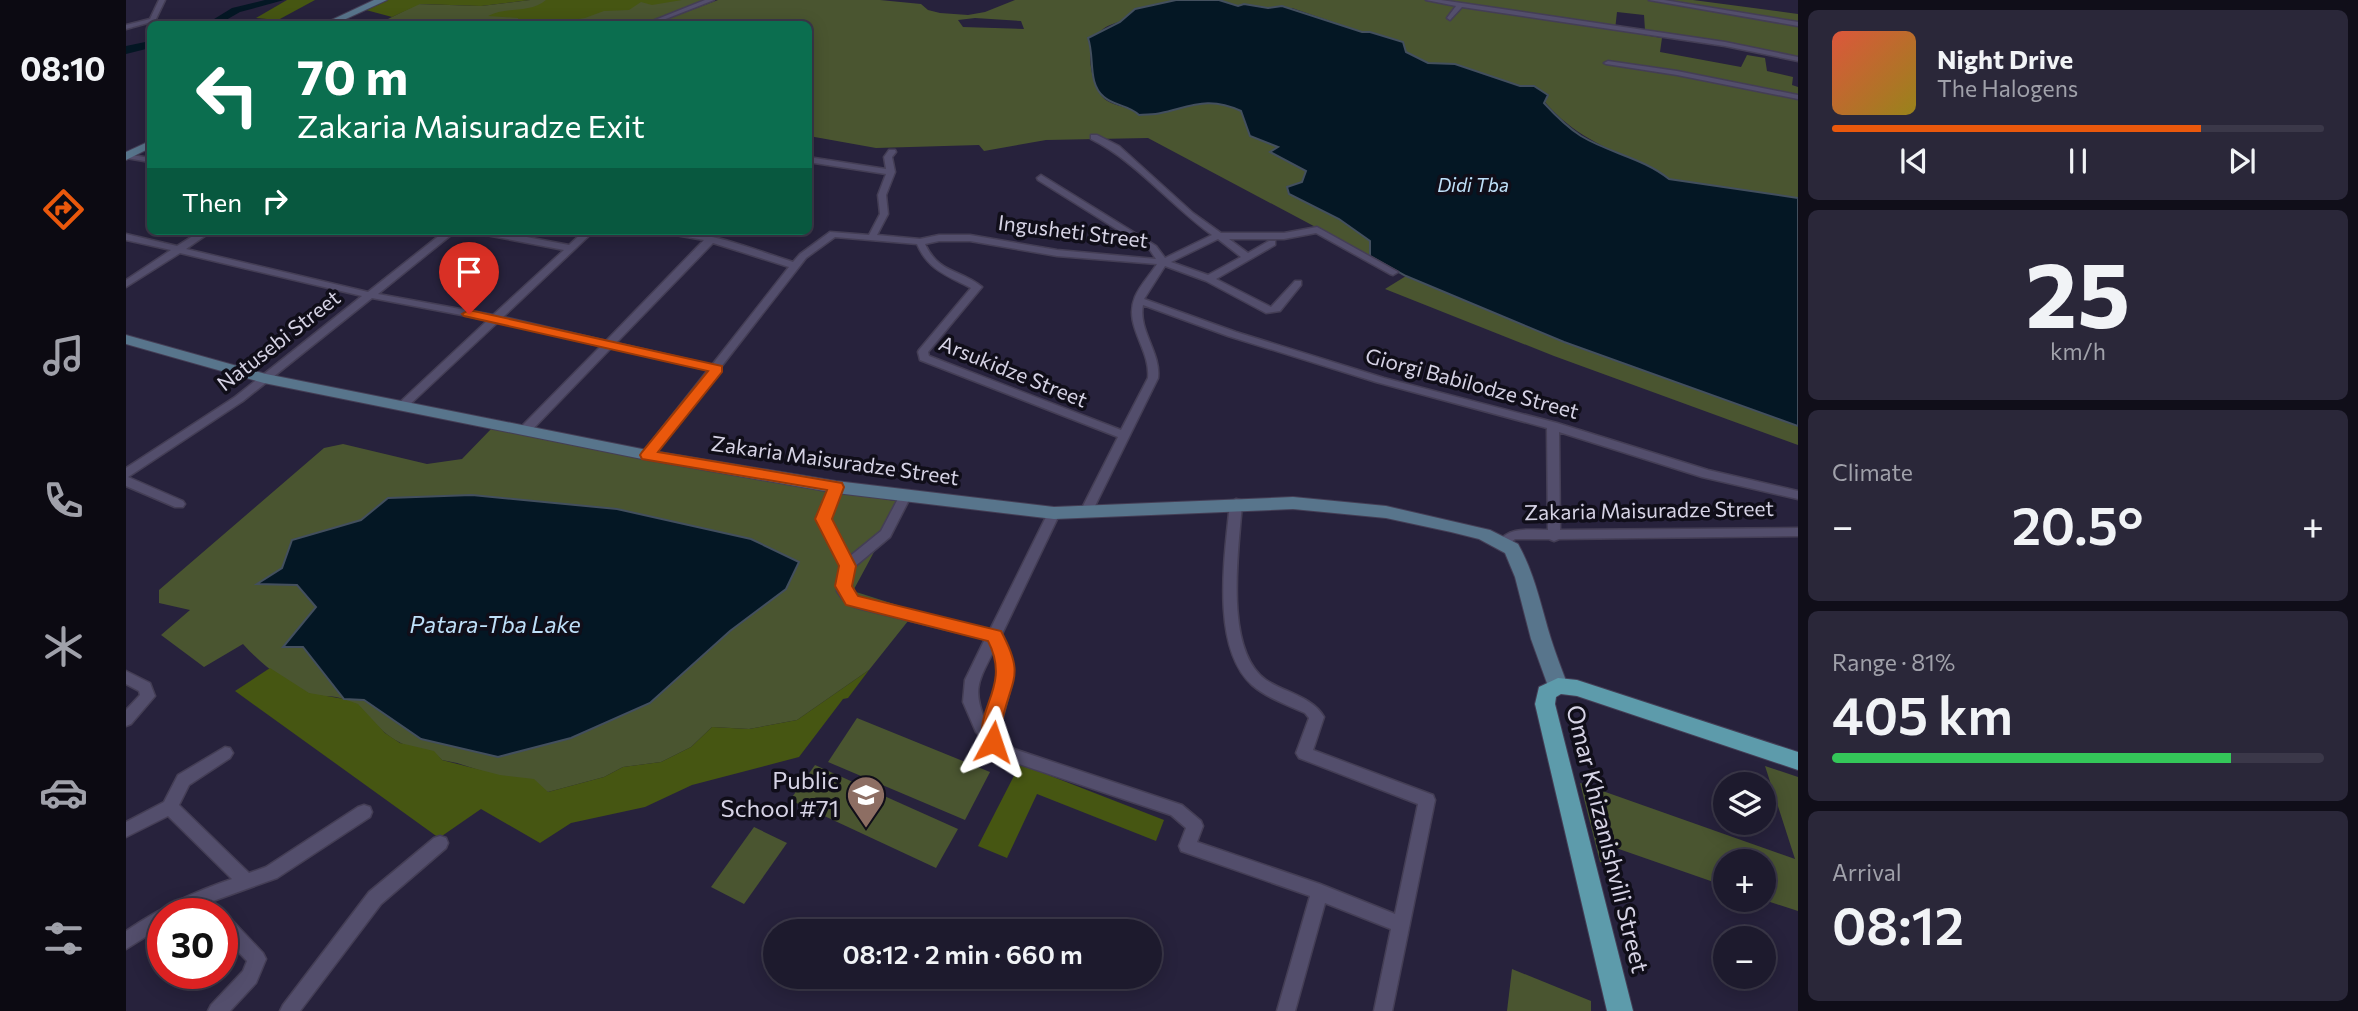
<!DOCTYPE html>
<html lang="en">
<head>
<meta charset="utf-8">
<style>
  body { margin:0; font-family:Commissioner,sans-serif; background:#2a2739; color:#f1f3f6; height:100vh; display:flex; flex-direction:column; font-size:26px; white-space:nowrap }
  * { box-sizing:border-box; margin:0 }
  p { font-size:23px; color:#a0a1aa }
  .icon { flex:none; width:38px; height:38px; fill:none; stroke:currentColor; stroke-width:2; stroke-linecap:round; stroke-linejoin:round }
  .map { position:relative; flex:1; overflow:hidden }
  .drawer { display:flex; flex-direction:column; gap:10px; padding:10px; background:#100e19; width:560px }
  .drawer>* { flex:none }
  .guide { position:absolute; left:21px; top:21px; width:665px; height:214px; border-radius:10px; box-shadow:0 4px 18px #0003,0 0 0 2px #3b3849; background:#0b6e4f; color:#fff; overflow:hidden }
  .tools { position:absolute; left:1587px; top:772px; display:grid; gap:14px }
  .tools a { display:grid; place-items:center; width:63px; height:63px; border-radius:50%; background:#1d1a2d; box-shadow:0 4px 18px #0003,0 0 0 2px #3b3849; font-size:35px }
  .speed { position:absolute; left:21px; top:898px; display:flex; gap:14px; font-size:35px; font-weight:700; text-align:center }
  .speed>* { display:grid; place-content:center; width:91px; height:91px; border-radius:50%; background:#1d1a2d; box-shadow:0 4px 18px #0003,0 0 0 2px #3b3849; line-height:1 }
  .speed .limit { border:10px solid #d22; background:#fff; color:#111 }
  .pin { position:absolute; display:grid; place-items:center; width:60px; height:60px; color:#fff; margin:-72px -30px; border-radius:50% 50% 50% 0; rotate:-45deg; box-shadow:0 0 7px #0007 }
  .pin .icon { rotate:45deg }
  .me { position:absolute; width:77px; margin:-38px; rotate:5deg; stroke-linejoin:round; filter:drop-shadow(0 0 5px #0008) }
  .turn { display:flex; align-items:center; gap:24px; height:147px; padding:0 35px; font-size:32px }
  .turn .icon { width:91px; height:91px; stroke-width:2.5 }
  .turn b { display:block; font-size:49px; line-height:60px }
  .then { display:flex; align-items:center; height:66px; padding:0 35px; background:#0003; gap:14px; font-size:26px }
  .big { font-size:52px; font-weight:600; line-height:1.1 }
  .drawer .card { flex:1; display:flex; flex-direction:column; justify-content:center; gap:10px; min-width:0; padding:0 24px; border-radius:10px; background:#2a2739 }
  .drawer .dial { align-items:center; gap:0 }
  .dial b { font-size:91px; line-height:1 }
  .song { display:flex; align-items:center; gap:21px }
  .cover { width:84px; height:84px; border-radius:10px; background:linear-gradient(135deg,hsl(10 70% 55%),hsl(50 70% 35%)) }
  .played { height:7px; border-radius:4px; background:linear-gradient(90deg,#ea580c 75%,#3b3849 75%) }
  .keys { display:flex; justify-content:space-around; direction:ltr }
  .heat { display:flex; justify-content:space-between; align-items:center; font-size:38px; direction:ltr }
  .charge { height:10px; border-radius:5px; background:linear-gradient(90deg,#34c759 81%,#3b3849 0) }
  .trip { position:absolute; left:637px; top:919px; width:399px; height:70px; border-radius:35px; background:#1d1a2d; box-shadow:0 4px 18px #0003,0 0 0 2px #3b3849; font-weight:600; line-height:70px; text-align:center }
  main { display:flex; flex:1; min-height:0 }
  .menu { display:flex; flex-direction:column; width:126px; justify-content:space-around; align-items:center; background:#0c0a12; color:#a0a1aa }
  .menu .icon { width:49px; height:49px }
  .menu .selected { color:#ea580c }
  .menu b { font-size:32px; color:#f1f3f6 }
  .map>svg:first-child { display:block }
  .green { fill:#4a5530; fill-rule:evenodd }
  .forest { fill:#465612 }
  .water { fill:#041724; stroke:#434f5e; stroke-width:2 }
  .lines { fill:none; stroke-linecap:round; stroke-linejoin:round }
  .river { fill:#041724; fill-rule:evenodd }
  .street-casing { stroke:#443e55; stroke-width:3 }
  .secondary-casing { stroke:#443e55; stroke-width:2 }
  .primary-casing { stroke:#443e55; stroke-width:2 }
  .street { fill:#534e6c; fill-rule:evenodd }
  .secondary { fill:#58758c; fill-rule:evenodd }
  .primary { fill:#5d9bab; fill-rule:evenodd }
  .route { fill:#ea580c; stroke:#983908; stroke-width:2 }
  .labels { text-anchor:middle; stroke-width:7; stroke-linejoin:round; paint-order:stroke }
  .far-water-label { font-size:19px; font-style:italic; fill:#bfe0f9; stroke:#100e19 }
  .street-label { font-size:21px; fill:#d6d3e5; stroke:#100e19 }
  .water-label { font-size:23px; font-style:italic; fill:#bfe0f9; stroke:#100e19 }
  .near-poi-label { font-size:24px; fill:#d6d3e5; stroke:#100e19; text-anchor:end }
  .near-street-label { font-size:24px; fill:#d6d3e5; stroke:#100e19 }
</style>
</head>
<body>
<main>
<nav class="menu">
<b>08:10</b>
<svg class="icon selected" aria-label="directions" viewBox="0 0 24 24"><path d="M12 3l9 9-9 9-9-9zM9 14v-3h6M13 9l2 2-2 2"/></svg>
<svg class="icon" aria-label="music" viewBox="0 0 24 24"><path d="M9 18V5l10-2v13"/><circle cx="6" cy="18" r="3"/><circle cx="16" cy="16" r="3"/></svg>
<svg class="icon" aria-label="phone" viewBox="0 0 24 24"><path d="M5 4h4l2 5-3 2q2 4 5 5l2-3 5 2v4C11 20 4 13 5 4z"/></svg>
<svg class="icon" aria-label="climate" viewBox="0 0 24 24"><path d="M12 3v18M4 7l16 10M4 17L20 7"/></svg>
<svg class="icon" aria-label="car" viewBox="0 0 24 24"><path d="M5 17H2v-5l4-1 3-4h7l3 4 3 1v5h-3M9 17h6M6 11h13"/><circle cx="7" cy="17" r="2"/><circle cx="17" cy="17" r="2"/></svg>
<svg class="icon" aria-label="filters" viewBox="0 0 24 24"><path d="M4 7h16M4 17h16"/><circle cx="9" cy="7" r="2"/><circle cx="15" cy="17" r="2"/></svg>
</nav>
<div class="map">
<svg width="1672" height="1011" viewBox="0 0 1672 1011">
  <rect width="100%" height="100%" fill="#27223c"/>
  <g class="green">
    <path d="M 404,0 L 582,0 L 519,24 L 252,24 L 292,4 L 355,6 Z"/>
    <path d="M 592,0 L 754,0 L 795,4 L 802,10 L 814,13 L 842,15 L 859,12 L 889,0 L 1050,0 C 1042,4 1036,2 1026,5 C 1018,7 1009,14 1002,18 C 994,22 983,24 977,29 C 958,43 963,78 975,95 C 983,107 1003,105 1013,115 C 1020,114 1028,115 1035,113 C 1067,106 1083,96 1115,111 L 1124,136 L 1153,147 L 1144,152 L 1181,171 L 1176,182 L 1163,194 L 1213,219 L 1244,241 L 1244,256 L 1022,138 L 920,140 L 858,151 L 853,145 L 750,148 L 683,136 L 682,24 L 528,24 ZM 849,18 L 895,21 L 898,29 L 837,27 L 832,20 Z"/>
    <path d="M 1093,0 L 1567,0 L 1672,14 L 1672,57 L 1591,40 L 1519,30 L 1518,15 L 1491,12 L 1489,30 L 1536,38 L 1534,52 L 1615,67 L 1621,55 L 1639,58 L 1641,71 L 1667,77 L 1666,85 L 1672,87 L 1672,198 L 1543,179 C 1528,167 1513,163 1495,155 C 1459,138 1429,121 1408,86 L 1394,86 L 1329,64 L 1302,63 L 1280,52 L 1277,42 L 1245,32 L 1236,32 L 1166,8 L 1142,8 L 1118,4 L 1112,6 Z"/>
    <path d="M 1280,276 L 1459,350 L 1672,426 L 1672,445 L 1428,356 L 1259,289 Z"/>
    <path d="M 366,428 L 634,479 L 775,502 L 727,591 L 790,611 L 743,670 L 671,720 L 623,729 L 586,727 L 565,747 L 535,762 L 497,767 L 478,777 L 422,792 L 331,763 L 316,760 C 303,746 288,751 273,742 C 251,731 236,705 214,698 C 204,695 191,697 182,693 C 159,683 134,663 117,644 L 78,667 L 35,635 L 64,610 L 33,603 L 33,590 L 198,448 L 217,444 L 301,464 L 336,459 ZM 262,498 L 660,589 L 604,631 L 295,739 L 238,700 L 218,699 L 177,647 L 158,646 L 190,607 L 158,568 L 166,540 L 235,520 Z"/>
    <path d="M 731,718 L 864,772 L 839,820 L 702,762 Z"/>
    <path d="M 689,765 L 832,829 L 810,868 L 664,800 Z"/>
    <path d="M 1639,766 L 1672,777 L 1672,911 L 1638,900 L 1638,861 L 1600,861 L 1599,886 L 1490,848 L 1495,866 L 1474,862 L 1454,783 L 1669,859 Z"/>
    <path d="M 628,827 L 661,843 L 618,904 L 585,887 Z"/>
    <path d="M 1386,969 L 1465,1001 L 1465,1011 L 1381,1011 Z"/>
  </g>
  <g class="forest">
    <path d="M 161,0 L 189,0 L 152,20 L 130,18 Z"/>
    <path d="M 259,0 L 404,0 L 355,6 L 294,4 L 266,17 L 240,10 Z"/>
    <path d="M 420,0 L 556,0 L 526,5 L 515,2 L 503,10 L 478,11 L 459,18 L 420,24 L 393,24 L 392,18 L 362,16 C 380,6 404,14 420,0 Z"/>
    <path d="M 144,668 L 183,693 L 218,699 L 232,704 L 259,733 L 274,743 L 308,751 L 316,760 L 374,775 L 408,779 L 422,792 L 478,777 L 497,767 L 535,762 L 565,747 L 586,727 L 623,729 L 671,720 L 743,670 L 722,698 L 717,699 L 673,757 L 566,785 L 519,807 L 445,823 L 414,843 L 355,809 L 313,838 L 109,691 Z"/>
    <path d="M 894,764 L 1038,820 L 1030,841 L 911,794 L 881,858 L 852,846 Z"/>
  </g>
  <g class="water">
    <path d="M 1050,0 L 1093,0 L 1112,6 L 1118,4 L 1142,8 L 1156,6 L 1236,32 L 1244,32 L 1277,42 L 1280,52 L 1302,63 L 1329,64 L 1394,86 L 1408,86 L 1422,95 L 1418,103 C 1429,115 1441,127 1455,136 C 1483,153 1517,158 1543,179 L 1672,198 L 1672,426 L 1438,342 L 1280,276 L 1244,256 L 1244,241 L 1213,219 L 1163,194 L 1161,187 L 1176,182 L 1180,171 L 1144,152 L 1152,147 L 1124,136 L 1115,111 C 1083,96 1066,106 1035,113 C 1028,115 1020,114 1013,115 C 1003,105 988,106 978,97 C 961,83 969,57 962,38 L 994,22 L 1009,9 Z"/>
    <path d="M 346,495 L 491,509 L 625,539 L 673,562 L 660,589 L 604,631 L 524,703 L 445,738 L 372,757 L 295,739 L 238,700 L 218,699 L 177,647 L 157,647 L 190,607 L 171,585 L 131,584 L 156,568 L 166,540 L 235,520 L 262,498 Z"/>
  </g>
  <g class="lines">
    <g class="river">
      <path d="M 139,0 L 158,0 L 114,12 L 93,24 L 80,24 L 106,8 Z"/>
      <path d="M 24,41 L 24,48 L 0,54 L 0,46 Z"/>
    </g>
    <g class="street-casing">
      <g id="street">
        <path d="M 33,0 L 39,0 L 29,21 L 0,29 L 0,25 L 24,19 Z"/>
        <path d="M 579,0 L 588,0 L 527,24 L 519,24 Z"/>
        <path d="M 1300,0 L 1315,0 L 1599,42 L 1672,57 L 1672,61 L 1599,46 L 1336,7 L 1324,20 L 1321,18 L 1330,6 Z"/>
        <path d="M 1523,0 L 1538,0 L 1672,22 L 1672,26 Z"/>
        <path d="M 1482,61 L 1551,71 L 1672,95 L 1672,99 L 1551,75 L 1480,64 L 1478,63 Z"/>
        <path d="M 965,135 L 971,135 L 993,146 L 1067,213 L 1095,233 L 1158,233 L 1191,227 L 1272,272 L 1267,275 L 1264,274 L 1190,233 L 1158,239 L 1103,239 L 1122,253 L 1143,241 L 1149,241 L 1149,245 L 1090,279 L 1145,307 L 1169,281 L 1175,281 L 1175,285 L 1154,311 L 1140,313 L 1080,281 L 1039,266 L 1018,299 L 1110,332 L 1258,378 L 1431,423 L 1582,470 L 1672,491 L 1672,499 L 1576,477 L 1433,432 L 1434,530 L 1672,528 L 1672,536 L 1433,539 L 1428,541 L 1423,539 L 1389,539 L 1381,546 L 1373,546 L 1371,543 C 1384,526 1401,530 1422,530 L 1421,428 L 1250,382 L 1102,336 L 1017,305 C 1012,331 1035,352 1032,378 L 966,512 L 960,516 L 956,515 L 954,512 L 992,437 L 794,360 L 792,352 L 793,350 L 845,288 C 822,276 802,270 791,244 L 709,237 L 680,258 L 595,367 L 595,371 L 592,372 L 525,458 L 521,459 L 515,455 L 582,370 L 485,348 L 403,433 L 395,433 L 393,430 L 395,427 L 475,346 L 372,322 L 280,408 L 272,408 L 270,406 L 272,404 L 362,320 L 246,298 L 117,401 L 2,477 L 57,501 L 59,504 L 57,507 L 49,507 L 0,486 L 0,468 L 109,397 L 236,296 L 54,253 L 0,287 L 0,280 L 45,250 L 0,240 L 0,234 L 51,246 L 75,231 L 86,231 L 60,249 L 242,292 L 319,231 L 330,231 L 252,294 L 367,315 L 438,250 L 355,234 L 350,231 L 369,231 L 443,245 L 458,231 L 468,231 L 377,317 L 480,341 L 578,240 L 544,234 L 539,231 C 584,231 626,249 667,262 L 674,254 L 704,232 L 743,235 L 754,214 L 752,195 L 760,174 L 682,162 L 682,157 L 760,169 L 758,157 L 763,150 L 769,150 L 770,152 L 766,157 L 769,172 L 760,195 L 762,214 L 751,235 L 794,239 L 813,235 L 844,235 L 931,250 L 1030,259 L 1024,250 L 912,180 L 911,178 L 915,175 L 1030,246 L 1039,258 L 1086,235 C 1044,205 1011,162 965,139 ZM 1092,239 L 1115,257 L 1082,275 L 1045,262 ZM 813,241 L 844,241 L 931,256 L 1031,264 C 1024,275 1014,285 1009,297 C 997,326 1025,349 1022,378 L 995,430 L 803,356 L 802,352 L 856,287 C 834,269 813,274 799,244 ZM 587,243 L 663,267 L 586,365 L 490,343 Z"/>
        <path d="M 0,154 L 24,158 L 24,162 L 0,158 Z"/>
        <path d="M 710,483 L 716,487 L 703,519 L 723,557 L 755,531 L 775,493 L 779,492 L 785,496 L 764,537 L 727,568 L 725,590 L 731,597 L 864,630 L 922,513 L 928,509 L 932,510 L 934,513 L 875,636 C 880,646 885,657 886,668 C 888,691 874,713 874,737 L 888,749 L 1056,805 L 1075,821 L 1077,826 L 1071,842 L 1194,884 L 1269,914 L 1292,804 L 1173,758 L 1170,753 L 1183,718 L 1179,713 C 1162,705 1141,698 1126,685 C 1084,647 1099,554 1104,503 L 1110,499 L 1114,500 L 1116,503 C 1113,548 1097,650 1140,680 C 1158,692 1187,697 1198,717 L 1187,750 L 1307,795 L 1309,800 L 1266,1011 L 1248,1011 L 1265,929 L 1199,903 L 1169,1011 L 1151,1011 L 1184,896 L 1055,851 L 1053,846 L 1060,828 L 1045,815 L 878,759 L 850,732 L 837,702 L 839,680 L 859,639 L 732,608 C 722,605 717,601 711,591 L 715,566 L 691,519 L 704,487 ZM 868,650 C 877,677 865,697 860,723 C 846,689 852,682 868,650 Z"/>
        <path d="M 0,671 L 24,683 L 29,696 L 5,724 L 0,726 L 0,710 L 14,695 L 13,691 L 0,684 Z"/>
        <path d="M 99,747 L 104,748 L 107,753 L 104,758 L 63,785 L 53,805 L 123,873 L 140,867 L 232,807 L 238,805 L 244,807 L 246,812 L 244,817 L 151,878 L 87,901 L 97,914 L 102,916 L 137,953 L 140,959 L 130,983 L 104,1011 L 82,1011 L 85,1005 L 117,971 L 121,961 L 96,935 L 96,914 L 76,914 L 71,908 L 59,914 L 37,914 L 37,926 L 0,949 L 0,931 C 34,908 67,892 106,879 L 42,816 L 0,837 L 0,822 L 38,802 L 52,775 Z"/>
        <path d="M 314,836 L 320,838 L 322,843 L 320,848 L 255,904 L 174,1011 L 154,1011 L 157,1005 L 243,892 L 308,838 Z"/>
      </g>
    </g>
    <g class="secondary-casing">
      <g id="secondary">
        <path d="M 248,0 L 261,0 L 209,24 L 197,24 Z"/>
        <path d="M 24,141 L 24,148 L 0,160 L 0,152 Z"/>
        <path d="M 0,335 L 140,374 L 521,450 L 710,481 L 928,507 L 1167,497 L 1260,506 L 1364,530 L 1392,544 C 1409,574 1415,607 1425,639 C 1430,655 1436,670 1442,686 L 1439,692 L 1432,694 L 1425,692 L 1422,686 L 1405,639 L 1389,577 L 1379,553 L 1353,539 L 1325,532 L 1260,518 L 1167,509 L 928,519 L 710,493 L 521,460 L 138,383 L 0,344 Z"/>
      </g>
    </g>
    <g class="primary-casing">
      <path id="primary" d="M 1432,678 L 1451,680 L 1672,752 L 1672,770 L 1451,696 L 1435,694 L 1430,697 L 1429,704 L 1507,1011 L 1481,1011 L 1409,704 L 1413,687 Z"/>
    </g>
    <use href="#street" class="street"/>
    <use href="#secondary" class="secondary"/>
    <use href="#primary" class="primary"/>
  </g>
  <path class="route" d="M 343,310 L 596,366 L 596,372 L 532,452 L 716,483 L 718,487 L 706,519 L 730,566 L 726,586 L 732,596 L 875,631 C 899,676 886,677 876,721 C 874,730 879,738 874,748 L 867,750 L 860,748 C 843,712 887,689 862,641 L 720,605 L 709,586 L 713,566 L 689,519 L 701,490 L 516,459 L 514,455 L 516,452 L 582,371 L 338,316 L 336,314 Z"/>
  <defs>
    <g id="school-pin" transform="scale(2.0125)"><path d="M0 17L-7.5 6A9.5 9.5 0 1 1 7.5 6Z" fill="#8d6e63" stroke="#100e19"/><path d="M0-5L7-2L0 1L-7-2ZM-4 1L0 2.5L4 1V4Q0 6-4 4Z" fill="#fff"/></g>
  </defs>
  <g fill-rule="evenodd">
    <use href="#school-pin" x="740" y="795"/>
  </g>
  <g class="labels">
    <g class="far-water-label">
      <text x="1347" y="192">Didi Tba</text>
    </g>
    <g class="street-label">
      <text transform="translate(947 232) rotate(7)" y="7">Ingusheti Street</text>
      <text transform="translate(153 341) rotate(-38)" y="7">Natusebi Street</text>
      <text transform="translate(887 372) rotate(22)" y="7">Arsukidze Street</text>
      <text transform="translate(1346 384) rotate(15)" y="7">Giorgi Babilodze Street</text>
      <text transform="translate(709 461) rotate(8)" y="7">Zakaria Maisuradze Street</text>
      <text transform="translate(1523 511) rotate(-1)" y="7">Zakaria Maisuradze Street</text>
    </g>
    <g class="water-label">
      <text x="369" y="633">Patara-Tba Lake</text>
    </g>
    <g class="near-poi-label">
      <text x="713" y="789">Public<tspan x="713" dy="28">School #71</tspan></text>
    </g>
    <g class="near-street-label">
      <text transform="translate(1481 839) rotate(76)" y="8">Omar Khizanishvili Street</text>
    </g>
  </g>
</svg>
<div class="tools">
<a><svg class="icon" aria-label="layers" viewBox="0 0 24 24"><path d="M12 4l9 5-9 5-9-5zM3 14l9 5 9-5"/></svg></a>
<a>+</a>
<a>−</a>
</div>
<div class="speed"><div class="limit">30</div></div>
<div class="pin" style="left:343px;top:314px;background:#d93025"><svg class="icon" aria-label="arrive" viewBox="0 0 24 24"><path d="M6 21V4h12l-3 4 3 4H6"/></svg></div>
<svg class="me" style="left:867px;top:742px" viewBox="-20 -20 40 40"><path d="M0-17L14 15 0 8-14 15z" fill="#ea580c" stroke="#fff" stroke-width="4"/></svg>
<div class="trip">08:12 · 2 min · 660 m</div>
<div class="guide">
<div class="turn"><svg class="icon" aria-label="left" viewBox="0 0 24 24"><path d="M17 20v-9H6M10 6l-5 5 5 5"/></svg><div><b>70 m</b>Zakaria Maisuradze Exit</div></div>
<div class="then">Then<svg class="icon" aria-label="right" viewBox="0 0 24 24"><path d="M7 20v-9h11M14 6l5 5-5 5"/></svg></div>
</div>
</div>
<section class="drawer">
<div class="card">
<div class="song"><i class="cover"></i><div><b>Night Drive</b><p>The Halogens</p></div></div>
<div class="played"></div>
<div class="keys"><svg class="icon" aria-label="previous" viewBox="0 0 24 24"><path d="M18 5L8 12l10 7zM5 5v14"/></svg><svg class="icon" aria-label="pause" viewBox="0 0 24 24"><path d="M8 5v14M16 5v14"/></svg><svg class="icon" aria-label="next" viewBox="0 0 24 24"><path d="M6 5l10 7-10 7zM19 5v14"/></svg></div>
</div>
<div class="card dial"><b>25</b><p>km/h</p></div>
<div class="card"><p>Climate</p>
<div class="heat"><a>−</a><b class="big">20.5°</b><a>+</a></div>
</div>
<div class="card"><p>Range · 81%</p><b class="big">405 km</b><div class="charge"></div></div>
<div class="card"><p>Arrival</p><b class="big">08:12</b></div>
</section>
</main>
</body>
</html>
